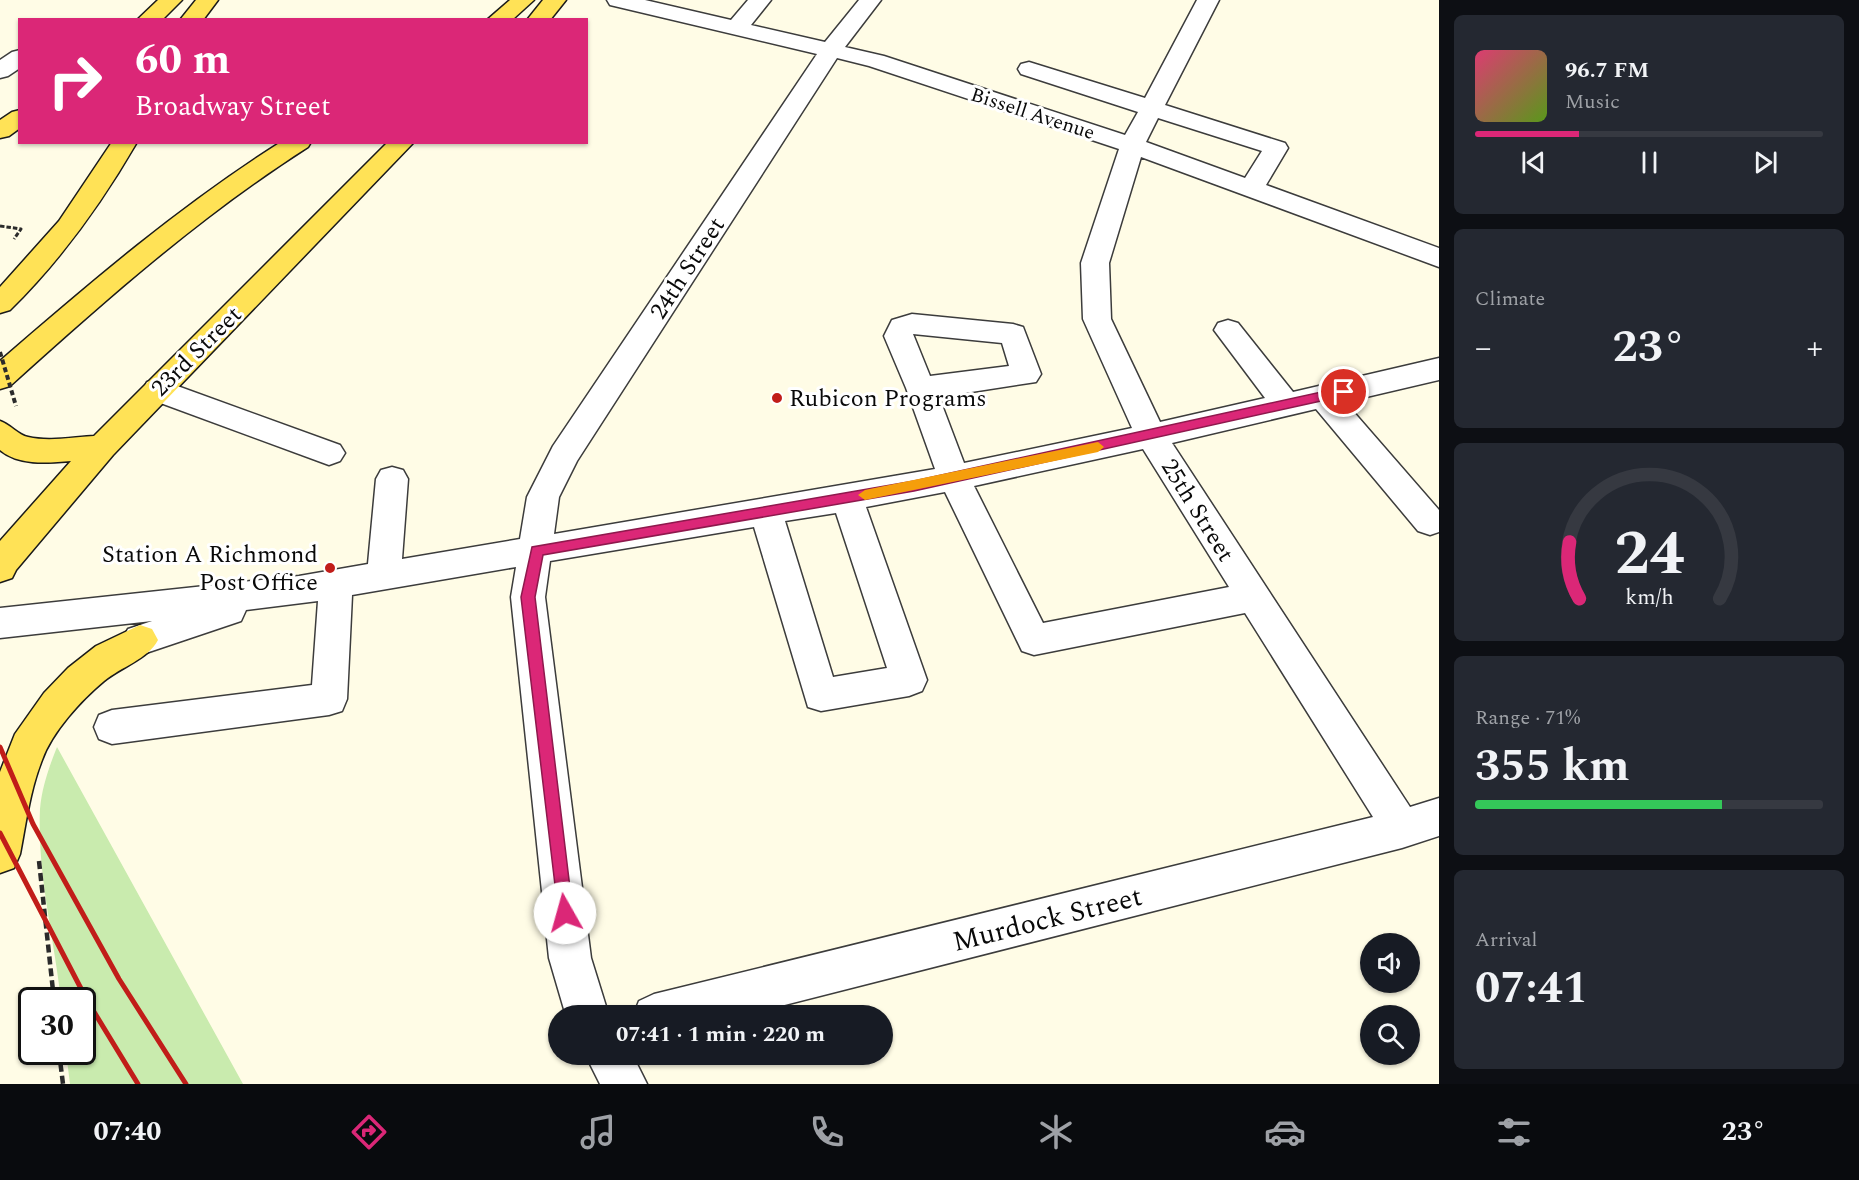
<!DOCTYPE html>
<html lang="en">
<head>
<meta charset="utf-8">
<style>
  body { margin:0; font-family:Spectral,serif; background:#242831; color:#f1f3f6; height:100vh; display:flex; flex-direction:column; font-size:22px; white-space:nowrap }
  * { box-sizing:border-box; margin:0 }
  p { font-size:20px; color:#9ea1a6 }
  .icon { flex:none; width:33px; height:33px; fill:none; stroke:currentColor; stroke-width:2; stroke-linecap:round; stroke-linejoin:round }
  .map { position:relative; flex:1; overflow:hidden }
  .side { display:flex; flex-direction:column; gap:15px; padding:15px; background:#0d0f14; width:420px }
  .side>* { flex:none }
  .hud { position:absolute; left:18px; top:18px; width:570px; height:126px; border-radius:0px; box-shadow:0 2px 4px #0004; background:#db2777; color:#fff; overflow:hidden }
  .tools { position:absolute; left:1360px; top:933px; display:grid; gap:12px }
  .tools a { display:grid; place-items:center; width:60px; height:60px; border-radius:50%; background:#171b24; box-shadow:0 2px 4px #0004; font-size:30px }
  .speed { position:absolute; left:18px; top:987px; display:flex; gap:12px; font-size:30px; font-weight:700; text-align:center }
  .speed>* { display:grid; place-content:center; width:78px; height:78px; border-radius:50%; background:#171b24; box-shadow:0 2px 4px #0004; line-height:1 }
  .speed .limit { border:3px solid #111; border-radius:9px; background:#fff; color:#111 }
  .pin { position:absolute; display:grid; place-items:center; width:51px; height:51px; color:#fff; margin:-26px; border:3px solid #fff; border-radius:50%; box-shadow:0 2px 6px #0007 }
  .me { position:absolute; width:66px; margin:-33px; rotate:353deg; stroke-linejoin:round; filter:drop-shadow(0 0 4px #0008) }
  .turn { display:flex; align-items:center; gap:21px; height:126px; padding:0 18px; font-size:27px }
  .turn .icon { width:78px; height:78px; stroke-width:2.5 }
  .turn b { display:block; font-size:42px; line-height:51px }
  .big { font-size:45px; font-weight:700; line-height:1.1 }
  .side .tile { flex:1; display:flex; flex-direction:column; justify-content:center; gap:9px; min-width:0; padding:0 21px; border-radius:9px; background:#242831 }
  .side .dial { align-items:center; gap:0 }
  .dial svg { height:156px; overflow:visible; fill:none; stroke:#363941; stroke-width:7; stroke-linecap:round; text-anchor:middle }
  .dial text { fill:#f1f3f6; stroke:none }
  .song { display:flex; align-items:center; gap:18px }
  .cover { width:72px; height:72px; border-radius:9px; background:linear-gradient(135deg,hsl(340 70% 55%),hsl(90 70% 35%)) }
  .played { height:6px; border-radius:3px; background:linear-gradient(90deg,#db2777 30%,#363941 30%) }
  .keys { display:flex; justify-content:space-around; direction:ltr }
  .heat { display:flex; justify-content:space-between; align-items:center; font-size:33px; direction:ltr }
  .charge { height:9px; border-radius:4px; background:linear-gradient(90deg,#34c759 71%,#363941 0) }
  .trip { position:absolute; left:548px; top:1005px; width:345px; height:60px; border-radius:30px; background:#171b24; box-shadow:0 2px 4px #0004; font-weight:700; line-height:60px; text-align:center }
  .tabs { display:flex; height:96px; justify-content:space-around; align-items:center; background:#090b0e; color:#9ea1a6 }
  .tabs .icon { width:42px; height:42px }
  .tabs .active { color:#db2777 }
  .tabs b { font-size:27px; color:#f1f3f6 }
  main { display:flex; flex:1; min-height:0 }
  .map>svg:first-child { display:block }
  .green { fill:#c9ebae }
  .lines { fill:none; stroke-linecap:round; stroke-linejoin:round }
  .minor-casing { stroke:#3c3c3c; stroke-width:3 }
  .major-casing { stroke:#1a1a1a; stroke-width:3 }
  .path-far1 { stroke:#2b2b2b; stroke-width:3; stroke-dasharray:4.5 2; stroke-linecap:butt }
  .path { stroke:#2b2b2b; stroke-width:4.5; stroke-dasharray:8 4; stroke-linecap:butt }
  .minor { fill:#fff; fill-rule:evenodd }
  .major { fill:#ffe256; fill-rule:evenodd }
  .rail { stroke:#c11d19; stroke-width:5 }
  .path-bridge { stroke:#2b2b2b; stroke-width:4; stroke-dasharray:5 3; stroke-linecap:butt }
  .route { fill:#db2777; stroke:#8e194d; stroke-width:1.5 }
  .slow { fill:#f59e0b }
  .poi-dot { fill:#c11d19; stroke:#fff; stroke-width:2 }
  .labels { text-anchor:middle; stroke-width:6; stroke-linejoin:round; paint-order:stroke }
  .far-street-label { font-size:20px; fill:#090909; stroke:#fff }
  .street-label { font-size:24px; fill:#090909; stroke:#fff }
  .poi-label { font-size:24px; fill:#090909; stroke:#fff; text-anchor:start }
  .near-street-label { font-size:28px; fill:#090909; stroke:#fff }
</style>
</head>
<body>
<main>
<div class="map">
<svg width="1439" height="1084" viewBox="0 0 1439 1084">
  <rect width="100%" height="100%" fill="#fffce6"/>
  <path class="green" d="M 57,747 L 243,1084 L 70,1084 L 66,1052 L 82,1052 L 82,1000 L 61,1000 C 54,937 37,873 40,809 C 42,787 49,767 57,747 Z"/>
  <g class="lines">
    <g class="minor-casing">
      <g id="minor">
        <path d="M 607,0 L 645,0 L 731,20 L 748,0 L 771,0 L 751,25 L 825,42 L 859,0 L 881,0 L 845,47 L 884,56 L 1125,135 L 1138,112 L 1021,74 L 1018,69 L 1021,64 L 1029,62 L 1145,98 L 1197,0 L 1219,0 L 1165,105 L 1285,143 L 1288,148 L 1266,185 L 1439,248 L 1439,267 L 1141,157 L 1109,263 L 1111,319 L 1160,422 L 1265,398 L 1214,330 L 1218,323 L 1228,320 L 1238,323 L 1293,392 L 1439,358 L 1439,380 L 1345,402 L 1439,510 L 1439,532 L 1430,535 L 1418,531 L 1316,409 L 1172,443 L 1410,807 L 1439,798 L 1439,836 L 1402,848 L 741,1016 L 633,1016 L 639,1001 L 654,994 L 1373,817 L 1245,613 L 1034,655 L 1022,651 L 945,492 L 866,507 L 927,680 L 922,691 L 909,696 L 821,711 L 808,707 L 754,527 L 550,561 L 545,597 L 591,958 L 609,1016 L 566,1016 L 549,958 L 511,597 L 516,567 L 352,595 L 347,699 L 342,711 L 329,715 L 112,744 L 99,739 L 94,727 L 99,715 L 112,710 L 312,685 L 318,601 L 246,610 L 241,621 L 140,655 L 128,651 L 122,640 L 128,629 L 152,621 L 0,638 L 0,608 L 299,576 L 368,564 L 376,479 L 381,470 L 392,467 L 403,470 L 408,479 L 402,559 L 520,539 L 527,497 L 553,446 L 817,54 L 610,5 ZM 837,58 L 869,66 L 1119,149 L 1081,263 L 1083,319 L 1132,428 L 964,463 L 939,397 L 1036,382 L 1041,374 L 1023,327 L 1013,324 L 912,314 L 892,320 L 884,336 L 906,388 L 935,469 L 554,534 L 559,497 L 577,461 ZM 1158,118 L 1262,151 L 1245,178 L 1146,142 ZM 913,334 L 1002,343 L 1009,366 L 930,376 ZM 1143,449 L 1229,587 L 1043,623 L 974,486 ZM 836,513 L 887,668 L 833,677 L 785,521 Z"/>
        <path d="M 20,50 L 20,68 L 8,76 L 0,78 L 0,60 L 12,52 Z"/>
        <path d="M 158,379 L 340,445 L 345,453 L 340,461 L 329,465 L 147,398 L 143,390 L 147,382 Z"/>
        <path d="M 585,1054 L 632,1054 L 647,1084 L 600,1084 Z"/>
      </g>
    </g>
    <g class="major-casing">
      <g id="major">
        <path d="M 158,0 L 182,0 L 162,20 L 137,20 Z"/>
        <path d="M 196,0 L 218,0 L 203,20 L 180,20 Z"/>
        <path d="M 510,0 L 534,0 L 512,20 L 487,20 Z"/>
        <path d="M 543,0 L 566,0 L 550,20 L 527,20 Z"/>
        <path d="M 20,110 L 20,128 L 9,136 L 0,138 L 0,120 L 12,112 Z"/>
        <path d="M 112,142 L 137,142 C 101,204 61,260 10,310 L 0,313 L 0,287 L 59,221 Z"/>
        <path d="M 281,142 L 311,142 L 308,147 C 200,216 105,300 10,386 L 0,389 L 0,361 C 90,283 180,206 281,142 Z"/>
        <path d="M 388,142 L 414,142 L 113,455 L 16,570 L 12,578 L 0,582 L 0,541 L 71,461 C 48,463 19,466 0,450 L 0,421 C 11,425 18,435 28,437 C 49,442 73,437 94,436 Z"/>
        <path d="M 140,625 L 152,629 L 158,640 C 148,659 121,667 104,681 C 81,700 52,732 42,760 C 30,790 26,823 20,854 L 14,868 L 0,873 L 0,772 L 15,734 L 44,693 L 68,668 L 96,646 Z"/>
      </g>
    </g>
    <path class="path-far1" d="M 0,226 L 21,229 L 14,239"/>
    <g class="path">
      <path d="M 39,861 L 54,1000"/>
      <path d="M 59,1052 L 63,1084"/>
    </g>
    <use href="#minor" class="minor"/>
    <use href="#major" class="major"/>
    <g class="rail">
      <path d="M 0,747 L 33,824 L 119,979 L 186,1084"/>
      <path d="M 0,833 L 88,1002 L 138,1084"/>
    </g>
    <path class="path-bridge" d="M 0,352 L 16,406"/>
  </g>
  <path class="route" d="M 1344,387 L 1350,392 L 1348,395 L 914,491 L 543,555 L 535,597 L 573,913 L 571,919 L 565,921 L 559,919 L 521,597 L 532,547 L 914,481 Z"/>
  <path class="slow" d="M 1098,442 L 1104,447 L 1098,452 L 865,500 L 858,495 L 865,490 Z"/>
  <g class="poi-dot">
    <circle cx="777" cy="398" r="6"/>
    <circle cx="330" cy="568" r="6"/>
  </g>
  <g class="labels">
    <g class="far-street-label">
      <text transform="translate(1033 113) rotate(18)" y="7">Bissell Avenue</text>
    </g>
    <g class="street-label">
      <text transform="translate(687 268) rotate(-57)" y="8">24th Street</text>
      <text transform="translate(196 351) rotate(-45)" y="8">23rd Street</text>
      <text transform="translate(1198 510) rotate(58)" y="8">25th Street</text>
    </g>
    <g class="poi-label">
      <text x="789" y="406">Rubicon Programs</text>
      <text x="318" y="562" text-anchor="end">Station A Richmond<tspan x="318" dy="28">Post Office</tspan></text>
    </g>
    <g class="near-street-label">
      <text transform="translate(1047 918) rotate(-14)" y="10">Murdock Street</text>
    </g>
  </g>
</svg>
<div class="tools">
<a><svg class="icon" aria-label="sound" viewBox="0 0 24 24"><path d="M4 9h4l5-4v14l-5-4H4zM17 9q2 3 0 6"/></svg></a>
<a><svg class="icon" aria-label="search" viewBox="0 0 24 24"><circle cx="10" cy="10" r="6"/><path d="M15 15l6 6"/></svg></a>
</div>
<div class="speed"><div class="limit">30</div></div>
<div class="pin" style="left:1344px;top:392px;background:#d93025"><svg class="icon" aria-label="arrive" viewBox="0 0 24 24"><path d="M6 21V4h12l-3 4 3 4H6"/></svg></div>
<svg class="me" style="left:565px;top:913px" viewBox="-20 -20 40 40"><circle r="19" fill="#fff"/><path d="M0-13L10 11 0 6-10 11z" fill="#db2777"/></svg>
<div class="trip">07:41 · 1 min · 220 m</div>
<div class="hud">
<div class="turn"><svg class="icon" aria-label="right" viewBox="0 0 24 24"><path d="M7 20v-9h11M14 6l5 5-5 5"/></svg><div><b>60 m</b>Broadway Street</div></div>
</div>
</div>
<section class="side">
<div class="tile">
<div class="song"><i class="cover"></i><div><b>96.7 FM</b><p>Music</p></div></div>
<div class="played"></div>
<div class="keys"><svg class="icon" aria-label="previous" viewBox="0 0 24 24"><path d="M18 5L8 12l10 7zM5 5v14"/></svg><svg class="icon" aria-label="pause" viewBox="0 0 24 24"><path d="M8 5v14M16 5v14"/></svg><svg class="icon" aria-label="next" viewBox="0 0 24 24"><path d="M6 5l10 7-10 7zM19 5v14"/></svg></div>
</div>
<div class="tile"><p>Climate</p>
<div class="heat"><a>−</a><b class="big">23°</b><a>+</a></div>
</div>
<div class="tile dial"><svg viewBox="0 0 100 80">
<path d="M14 69A42 42 0 1 1 86 69"/>
<path d="M14 69A42 42 0 0 1 9 40" stroke="#db2777"/>
<text x="50" y="56" font-size="32" font-weight="700">24</text>
<text x="50" y="72" font-size="11">km/h</text>
</svg></div>
<div class="tile"><p>Range · 71%</p><b class="big">355 km</b><div class="charge"></div></div>
<div class="tile"><p>Arrival</p><b class="big">07:41</b></div>
</section>
</main>
<nav class="tabs">
<b>07:40</b>
<svg class="icon active" aria-label="directions" viewBox="0 0 24 24"><path d="M12 3l9 9-9 9-9-9zM9 14v-3h6M13 9l2 2-2 2"/></svg>
<svg class="icon" aria-label="music" viewBox="0 0 24 24"><path d="M9 18V5l10-2v13"/><circle cx="6" cy="18" r="3"/><circle cx="16" cy="16" r="3"/></svg>
<svg class="icon" aria-label="phone" viewBox="0 0 24 24"><path d="M5 4h4l2 5-3 2q2 4 5 5l2-3 5 2v4C11 20 4 13 5 4z"/></svg>
<svg class="icon" aria-label="climate" viewBox="0 0 24 24"><path d="M12 3v18M4 7l16 10M4 17L20 7"/></svg>
<svg class="icon" aria-label="car" viewBox="0 0 24 24"><path d="M5 17H2v-5l4-1 3-4h7l3 4 3 1v5h-3M9 17h6M6 11h13"/><circle cx="7" cy="17" r="2"/><circle cx="17" cy="17" r="2"/></svg>
<svg class="icon" aria-label="filters" viewBox="0 0 24 24"><path d="M4 7h16M4 17h16"/><circle cx="9" cy="7" r="2"/><circle cx="15" cy="17" r="2"/></svg>
<b>23°</b>
</nav>
</body>
</html>
